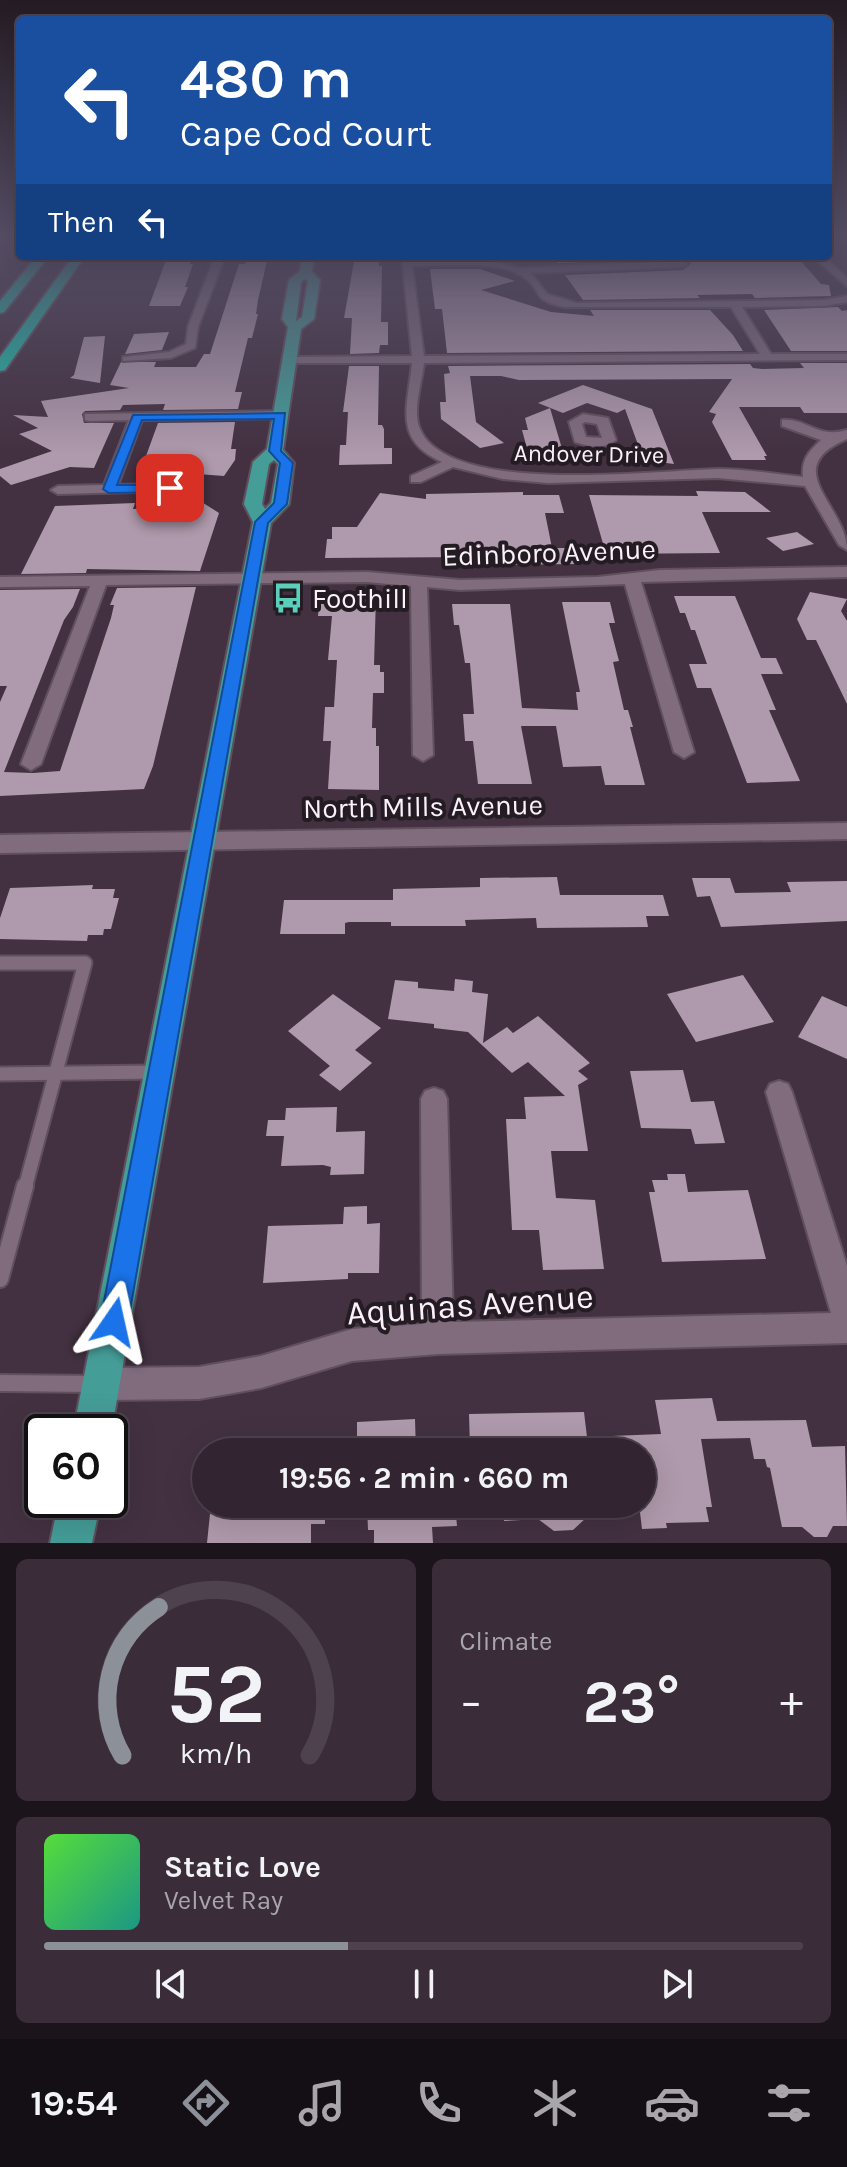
<!DOCTYPE html>
<html lang="en">
<head>
<meta charset="utf-8">
<style>
  body { margin:0; font-family:Karla,sans-serif; background:#3a2d39; color:#f1f3f6; height:100vh; display:flex; flex-direction:column; font-size:30px; white-space:nowrap }
  * { box-sizing:border-box; margin:0 }
  p { font-size:26px; color:#a8a5ab }
  .icon { flex:none; width:44px; height:44px; fill:none; stroke:currentColor; stroke-width:2; stroke-linecap:round; stroke-linejoin:round }
  .map { position:relative; height:1543px; overflow:hidden }
  .drawer { display:flex; flex-direction:column; gap:16px; padding:16px; background:#1c141b; flex:1 }
  .drawer>* { flex:none }
  .hud { position:absolute; left:16px; top:16px; width:816px; height:244px; border-radius:8px; box-shadow:0 8px 32px #0002,0 0 0 2px #4d424d; background:#1a4fa0; color:#fff; overflow:hidden }
  .speed { position:absolute; left:24px; top:1414px; display:flex; gap:16px; font-size:40px; font-weight:700; text-align:center }
  .speed>* { display:grid; place-content:center; width:104px; height:104px; border-radius:50%; background:#322531; box-shadow:0 8px 32px #0002,0 0 0 2px #4d424d; line-height:1 }
  .speed .limit { border:4px solid #111; border-radius:12px; background:#fff; color:#111 }
  .pin { position:absolute; display:grid; place-items:center; width:68px; height:68px; color:#fff; margin:-34px; border-radius:16px; box-shadow:0 4px 12px #0006 }
  .me { position:absolute; width:88px; margin:-44px; rotate:11deg; stroke-linejoin:round; filter:drop-shadow(0 0 6px #0008) }
  .turn { display:flex; align-items:center; gap:28px; height:168px; padding:0 32px; font-size:36px }
  .turn .icon { width:104px; height:104px; stroke-width:2.5 }
  .turn b { display:block; font-size:56px; line-height:68px }
  .then { display:flex; align-items:center; height:76px; padding:0 32px; background:#0003; gap:16px; font-size:30px }
  .big { font-size:60px; font-weight:700; line-height:1.1 }
  .drawer .card { flex:1; display:flex; flex-direction:column; justify-content:center; gap:12px; min-width:0; padding:0 28px; border-radius:12px; background:#3a2d39 }
  .drawer .dial { align-items:center; gap:0 }
  .dial svg { height:208px; overflow:visible; fill:none; stroke:#4d424d; stroke-width:7; stroke-linecap:round; text-anchor:middle }
  .dial text { fill:#f1f3f6; stroke:none }
  .song { display:flex; align-items:center; gap:24px }
  .cover { width:96px; height:96px; border-radius:12px; background:linear-gradient(135deg,hsl(110 70% 55%),hsl(170 70% 35%)) }
  .played { height:8px; border-radius:4px; background:linear-gradient(90deg,#8c9099 40%,#4d424d 40%) }
  .keys { display:flex; justify-content:space-around; direction:ltr }
  .heat { display:flex; justify-content:space-between; align-items:center; font-size:44px; direction:ltr }
  .drawer .tiles { flex:1; display:grid; gap:16px; grid-template-columns:1fr 1fr }
  .card:last-child { grid-column:span 2 }
  .trip { position:absolute; left:192px; top:1438px; width:464px; height:80px; border-radius:40px; background:#322531; box-shadow:0 8px 32px #0002,0 0 0 2px #4d424d; font-weight:700; line-height:80px; text-align:center }
  .menu { display:flex; height:128px; justify-content:space-around; align-items:center; background:#140f14; color:#a8a5ab }
  .menu .icon { width:56px; height:56px }
  .menu .selected { color:#8c9099 }
  .menu b { font-size:36px; color:#f1f3f6 }
  .map>svg:first-child { display:block }
  .building { fill:#af99ac }
  .lines { fill:none; stroke-linecap:round; stroke-linejoin:round }
  .lane-far1-casing { stroke:#60505e; stroke-width:17 }
  .lane-casing { stroke:#60505e; stroke-width:20 }
  .street-casing { stroke:#60505e; stroke-width:4 }
  .secondary-casing { stroke:#60505e; stroke-width:4 }
  .primary-casing { stroke:#60505e; stroke-width:4 }
  .highway-casing { stroke:#60505e; stroke-width:4 }
  .lane-far1 { stroke:#816c7e; stroke-width:13 }
  .lane { stroke:#816c7e; stroke-width:16 }
  .street { fill:#816c7e; fill-rule:evenodd }
  .secondary { fill:#816c7e; fill-rule:evenodd }
  .primary { fill:#459d98; fill-rule:evenodd }
  .highway { fill:#1dbeaa; fill-rule:evenodd }
  .route { fill:#1a73e8; stroke:#114b97; stroke-width:2 }
  .labels { text-anchor:middle; stroke-width:8; stroke-linejoin:round; paint-order:stroke }
  .far-street-label { font-size:24px; fill:#fcf0fb; stroke:#241c23 }
  .street-label { font-size:28px; fill:#fcf0fb; stroke:#241c23 }
  .poi-label { font-size:28px; fill:#fcf0fb; stroke:#241c23; text-anchor:start }
  .near-street-label { font-size:34px; fill:#fcf0fb; stroke:#241c23 }
</style>
</head>
<body>
<div class="map">
<svg width="847" height="1543" viewBox="0 0 847 1543">
  <rect width="100%" height="100%" fill="#433141"/>
  <g class="building">
    <path d="M 355,256 L 379,256 L 379,266 L 382,266 L 381,322 L 388,322 L 388,345 L 380,345 L 379,353 L 350,354 L 352,318 L 344,318 Z"/>
    <path d="M 725,256 L 738,260 L 800,260 L 821,284 L 829,285 L 831,296 L 755,298 L 752,294 L 697,295 L 700,298 L 583,300 L 565,275 L 683,270 L 691,263 L 683,258 L 558,263 L 554,257 Z"/>
    <path d="M 192,259 L 190,264 L 193,264 L 185,287 L 188,287 L 180,306 L 149,306 L 166,260 Z"/>
    <path d="M 246,261 L 267,261 L 258,300 L 256,314 L 258,314 L 252,338 L 248,338 L 235,392 L 242,392 L 238,409 L 163,410 L 165,404 L 123,405 L 120,410 L 85,411 L 82,414 L 84,423 L 114,423 L 94,468 L 70,467 L 11,485 L 0,476 L 0,469 L 52,451 L 19,434 L 38,428 L 13,415 L 48,417 L 41,401 L 129,388 L 110,385 L 121,362 L 156,362 L 154,367 L 196,367 L 204,354 L 210,354 L 239,264 L 245,264 Z"/>
    <path d="M 430,269 L 480,269 L 515,281 L 481,290 L 551,312 L 594,316 L 590,310 L 710,310 L 733,335 L 743,351 L 447,353 L 442,309 L 435,309 Z"/>
    <path d="M 838,307 L 842,311 L 847,310 L 847,351 L 791,351 L 764,310 Z"/>
    <path d="M 169,332 L 162,350 L 125,354 L 134,334 Z"/>
    <path d="M 105,336 L 100,383 L 70,378 L 74,375 L 84,337 Z"/>
    <path d="M 800,363 L 847,363 L 847,413 L 804,413 L 800,407 L 739,407 L 767,456 L 764,456 L 766,460 L 732,460 L 712,422 L 716,414 L 709,412 L 732,379 L 519,380 L 501,376 L 470,376 L 476,422 L 504,443 L 480,448 L 441,419 L 440,402 L 446,402 L 444,374 L 450,373 L 448,366 L 750,364 L 753,368 L 762,369 L 804,368 Z"/>
    <path d="M 349,366 L 379,366 L 378,425 L 382,425 L 384,429 L 384,448 L 392,448 L 392,464 L 339,465 L 340,445 L 346,445 L 348,412 L 343,412 Z"/>
    <path d="M 583,385 L 652,409 L 674,464 L 637,459 L 640,450 L 625,409 L 617,413 L 587,403 L 563,413 L 538,403 Z"/>
    <path d="M 550,408 L 563,452 L 550,455 L 551,461 L 531,463 L 522,430 L 528,430 L 525,418 Z"/>
    <path d="M 235,422 L 231,449 L 236,449 L 235,460 L 224,476 L 184,473 L 187,469 L 142,467 L 158,423 Z"/>
    <path d="M 696,491 L 745,492 L 771,512 L 702,512 L 720,553 L 606,554 L 589,495 L 698,496 Z"/>
    <path d="M 523,492 L 523,495 L 559,495 L 564,513 L 545,513 L 552,548 L 572,548 L 577,564 L 470,565 L 469,557 L 325,558 L 327,539 L 332,539 L 332,527 L 357,527 L 380,493 L 426,499 L 426,494 Z"/>
    <path d="M 197,499 L 219,513 L 200,571 L 87,569 L 86,573 L 21,574 L 55,506 L 135,503 L 133,509 L 172,508 Z"/>
    <path d="M 797,532 L 814,544 L 783,551 L 766,538 Z"/>
    <path d="M 196,587 L 153,766 L 144,789 L 0,796 L 0,702 L 7,686 L 0,686 L 0,590 L 80,589 L 73,607 L 64,620 L 4,772 L 33,773 L 60,771 L 111,618 L 114,605 L 110,605 L 117,588 Z"/>
    <path d="M 810,592 L 847,599 L 841,611 L 847,621 L 847,704 L 816,640 L 807,640 L 797,619 Z"/>
    <path d="M 320,594 L 376,596 L 374,665 L 380,665 L 380,672 L 384,672 L 384,693 L 373,693 L 372,728 L 376,728 L 376,746 L 379,746 L 379,790 L 328,789 L 331,741 L 323,741 L 325,707 L 334,707 L 337,660 L 328,660 L 332,616 L 318,616 Z"/>
    <path d="M 674,596 L 735,596 L 761,658 L 776,658 L 783,674 L 761,674 L 776,710 L 769,710 L 800,781 L 747,783 L 711,688 L 697,688 L 689,664 L 707,664 L 695,630 L 691,630 L 685,613 L 680,613 Z"/>
    <path d="M 562,602 L 610,602 L 615,623 L 609,623 L 619,661 L 613,662 L 624,710 L 628,710 L 633,727 L 630,727 L 645,785 L 605,785 L 601,766 L 563,767 L 556,726 L 521,726 L 532,784 L 478,784 L 473,741 L 465,741 L 463,714 L 474,714 L 470,663 L 465,663 L 459,625 L 454,625 L 452,604 L 510,604 L 522,708 L 578,710 L 576,692 L 580,692 Z"/>
    <path d="M 557,877 L 560,895 L 663,895 L 669,916 L 646,916 L 648,927 L 537,928 L 536,918 L 465,920 L 466,926 L 391,926 L 391,922 L 349,922 L 345,923 L 345,934 L 280,934 L 284,900 L 393,900 L 393,889 L 480,887 L 480,878 Z"/>
    <path d="M 692,878 L 730,878 L 735,893 L 791,892 L 787,882 L 847,881 L 847,921 L 721,927 L 710,896 L 697,897 Z"/>
    <path d="M 93,885 L 92,889 L 115,889 L 113,898 L 119,898 L 111,929 L 104,929 L 103,935 L 88,935 L 87,941 L 0,939 L 0,918 L 10,888 Z"/>
    <path d="M 743,975 L 774,1022 L 696,1042 L 667,994 Z"/>
    <path d="M 455,979 L 473,981 L 472,992 L 488,994 L 483,1043 L 507,1027 L 513,1033 L 538,1016 L 590,1063 L 578,1071 L 588,1079 L 578,1085 L 588,1151 L 551,1151 L 556,1198 L 595,1200 L 604,1269 L 543,1270 L 539,1230 L 512,1230 L 506,1119 L 526,1119 L 524,1097 L 565,1096 L 528,1062 L 512,1073 L 468,1032 L 434,1028 L 434,1024 L 388,1019 L 395,980 L 418,982 L 418,988 L 454,991 Z"/>
    <path d="M 333,994 L 381,1028 L 355,1050 L 372,1063 L 340,1091 L 319,1075 L 330,1066 L 288,1031 Z"/>
    <path d="M 822,996 L 847,1007 L 847,1059 L 798,1037 Z"/>
    <path d="M 683,1070 L 691,1102 L 714,1101 L 725,1143 L 695,1144 L 691,1129 L 641,1128 L 630,1071 Z"/>
    <path d="M 337,1107 L 336,1132 L 365,1131 L 364,1174 L 330,1175 L 331,1167 L 323,1165 L 281,1166 L 284,1136 L 266,1136 L 268,1120 L 285,1120 L 286,1108 Z"/>
    <path d="M 667,1174 L 685,1174 L 688,1192 L 748,1190 L 766,1259 L 662,1262 L 649,1192 L 655,1192 L 652,1180 L 668,1180 Z"/>
    <path d="M 367,1206 L 367,1224 L 380,1223 L 379,1273 L 348,1273 L 348,1279 L 263,1283 L 268,1226 L 343,1224 L 344,1207 Z"/>
    <path d="M 712,1398 L 717,1421 L 806,1420 L 812,1447 L 845,1446 L 847,1526 L 833,1526 L 827,1537 L 814,1537 L 802,1527 L 782,1527 L 770,1468 L 767,1467 L 765,1459 L 754,1459 L 750,1438 L 701,1439 L 712,1507 L 706,1507 L 709,1522 L 666,1523 L 667,1528 L 642,1529 L 639,1504 L 642,1504 L 642,1452 L 473,1452 L 470,1448 L 469,1414 L 584,1412 L 587,1437 L 661,1434 L 655,1400 Z"/>
    <path d="M 415,1419 L 416,1452 L 357,1452 L 357,1422 Z"/>
    <path d="M 211,1504 L 325,1504 L 325,1524 L 311,1524 L 311,1543 L 207,1543 Z"/>
    <path d="M 367,1504 L 455,1504 L 457,1526 L 432,1527 L 433,1543 L 374,1543 L 374,1530 L 368,1530 Z"/>
    <path d="M 503,1504 L 585,1504 L 587,1517 L 573,1530 L 554,1531 L 538,1519 L 504,1521 Z"/>
  </g>
  <g class="lines">
    <g class="lane-far1-casing">
      <g id="lane-far1">
        <path d="M 0,963 L 85,963 L 25,1188"/>
        <path d="M 0,1074 L 155,1072"/>
      </g>
    </g>
    <g class="lane-casing">
      <g id="lane">
        <path d="M 0,1279 L 25,1186"/>
        <path d="M 0,1383 L 96,1384"/>
      </g>
    </g>
    <g class="street-casing">
      <g id="street">
        <path d="M 215,256 L 225,256 L 198,327 L 195,348 L 171,358 L 123,361 L 123,357 L 169,352 L 186,344 L 188,327 Z"/>
        <path d="M 402,256 L 412,256 L 412,260 L 484,260 L 520,268 L 683,261 L 688,264 L 683,267 L 531,273 L 547,294 L 576,303 L 824,300 L 847,296 L 847,302 L 824,306 L 742,307 L 771,354 L 847,354 L 847,360 L 424,363 C 422,382 412,411 420,429 C 449,497 656,470 718,469 C 746,469 774,474 803,477 C 801,460 809,451 821,440 L 782,426 L 782,420 C 808,418 816,439 847,430 L 847,439 C 777,469 847,506 847,550 L 839,545 L 805,486 L 718,478 L 548,483 L 503,479 L 453,467 L 421,482 L 411,482 L 411,476 L 442,462 C 392,440 408,406 412,363 L 289,363 L 283,360 L 289,357 L 412,356 ZM 468,265 C 486,266 510,266 525,278 C 544,292 530,300 565,307 L 731,307 L 760,354 L 424,356 L 412,266 Z"/>
        <path d="M 812,256 L 823,256 L 847,278 L 847,286 Z"/>
        <path d="M 281,411 L 286,412 L 286,418 L 142,420 L 118,485 L 170,484 L 177,488 L 175,491 L 58,494 L 51,490 L 58,486 L 104,485 L 129,420 L 90,421 L 85,420 L 85,414 Z"/>
        <path d="M 583,414 L 608,418 L 616,440 C 603,450 590,447 575,442 L 569,422 ZM 585,422 L 597,424 L 602,438 L 586,437 L 582,424 Z"/>
        <path d="M 847,567 L 847,577 L 641,582 L 694,752 L 684,758 L 674,752 L 625,584 L 460,590 L 427,587 L 433,755 L 423,761 L 413,755 L 411,586 L 367,582 L 106,585 L 41,764 L 31,770 L 21,764 L 90,586 L 0,587 L 0,577 L 367,572 L 460,580 L 598,577 L 660,570 Z"/>
        <path d="M 779,1081 L 788,1084 L 792,1092 L 847,1266 L 847,1343 L 438,1354 L 352,1361 L 261,1388 L 199,1399 L 102,1400 L 91,1395 L 86,1384 L 91,1373 L 102,1368 L 199,1367 L 261,1356 L 352,1329 L 422,1324 L 421,1099 L 425,1091 L 434,1088 L 443,1091 L 447,1099 L 453,1322 L 831,1313 L 766,1092 L 770,1084 Z"/>
      </g>
    </g>
    <g class="secondary-casing">
      <path id="secondary" d="M 847,823 L 847,839 L 0,853 L 0,835 Z"/>
    </g>
    <g class="primary-casing">
      <g id="primary">
        <path d="M 302,256 L 314,256 L 312,272 L 320,280 L 314,319 L 301,329 L 283,450 L 294,463 L 289,504 L 271,523 L 110,1439 L 110,1432 L 73,1432 L 253,522 L 244,504 L 253,462 L 267,449 L 288,327 L 282,319 L 289,280 L 300,271 ZM 305,279 L 308,281 L 302,317 L 296,321 L 301,282 ZM 274,460 L 278,464 L 271,503 L 265,509 L 262,504 L 269,464 Z"/>
        <path d="M 59,1500 L 101,1500 L 92,1543 L 50,1543 Z"/>
      </g>
    </g>
    <g class="highway-casing">
      <g id="highway">
        <path d="M 37,256 L 49,256 L 4,312 L 0,313 L 0,301 Z"/>
        <path d="M 73,256 L 85,256 L 5,370 L 0,371 L 0,357 Z"/>
      </g>
    </g>
    <use href="#lane-far1" class="lane-far1"/>
    <use href="#lane" class="lane"/>
    <use href="#street" class="street"/>
    <use href="#secondary" class="secondary"/>
    <use href="#primary" class="primary"/>
    <use href="#highway" class="highway"/>
  </g>
  <linearGradient id="sky" x2="0" y2="1"><stop stop-color="#251b24"/><stop offset="0.52" stop-color="#554e65"/><stop offset="1" stop-color="#554e65" stop-opacity="0"/></linearGradient>
  <rect width="847" height="454" fill="url(#sky)"/>
  <path class="route" d="M 285,413 L 281,451 L 293,463 L 287,504 L 268,523 L 128,1322 L 124,1331 L 114,1336 L 104,1331 L 100,1322 L 255,522 L 274,503 L 280,463 L 269,451 L 274,419 L 142,420 L 117,485 L 170,485 L 176,488 L 170,492 L 109,493 L 103,489 L 133,415 Z"/>
  <defs>
    <g id="bus-bare" transform="scale(2.4)"><path d="M-5-6H5V4H4V6H2V4H-2V6H-4V4H-5ZM-3.5-4V0h7V-4ZM-3.5 1.2v1.5H-2V1.2ZM2 1.2v1.5H3.5V1.2Z" fill="#5bcebc" stroke="#241c23" stroke-width="2.5" paint-order="stroke"/></g>
  </defs>
  <g fill-rule="evenodd">
    <use href="#bus-bare" x="288" y="598"/>
  </g>
  <g class="labels">
    <g class="far-street-label">
      <text transform="translate(589 454) rotate(1)" y="8">Andover Drive</text>
    </g>
    <g class="street-label">
      <text transform="translate(549 552) rotate(-2)" y="10">Edinboro Avenue</text>
      <text transform="translate(423 806) rotate(-1)" y="10">North Mills Avenue</text>
    </g>
    <g class="poi-label">
      <text x="312" y="608">Foothill</text>
    </g>
    <g class="near-street-label">
      <text transform="translate(470 1304) rotate(-4)" y="12">Aquinas Avenue</text>
    </g>
  </g>
</svg>
<div class="speed"><div class="limit">60</div></div>
<div class="pin" style="left:170px;top:488px;background:#d93025"><svg class="icon" aria-label="arrive" viewBox="0 0 24 24"><path d="M6 21V4h12l-3 4 3 4H6"/></svg></div>
<svg class="me" style="left:114px;top:1322px" viewBox="-20 -20 40 40"><path d="M0-17L14 15 0 8-14 15z" fill="#1a73e8" stroke="#fff" stroke-width="4"/></svg>
<div class="trip">19:56 · 2 min · 660 m</div>
<div class="hud">
<div class="turn"><svg class="icon" aria-label="left" viewBox="0 0 24 24"><path d="M17 20v-9H6M10 6l-5 5 5 5"/></svg><div><b>480 m</b>Cape Cod Court</div></div>
<div class="then">Then<svg class="icon" aria-label="left" viewBox="0 0 24 24"><path d="M17 20v-9H6M10 6l-5 5 5 5"/></svg></div>
</div>
</div>
<section class="drawer">
<div class="tiles">
<div class="card dial"><svg viewBox="0 0 100 80">
<path d="M14 69A42 42 0 1 1 86 69"/>
<path d="M14 69A42 42 0 0 1 28 12" stroke="#8c9099"/>
<text x="50" y="56" font-size="32" font-weight="700">52</text>
<text x="50" y="72" font-size="11">km/h</text>
</svg></div>
<div class="card"><p>Climate</p>
<div class="heat"><a>−</a><b class="big">23°</b><a>+</a></div>
</div>
<div class="card">
<div class="song"><i class="cover"></i><div><b>Static Love</b><p>Velvet Ray</p></div></div>
<div class="played"></div>
<div class="keys"><svg class="icon" aria-label="previous" viewBox="0 0 24 24"><path d="M18 5L8 12l10 7zM5 5v14"/></svg><svg class="icon" aria-label="pause" viewBox="0 0 24 24"><path d="M8 5v14M16 5v14"/></svg><svg class="icon" aria-label="next" viewBox="0 0 24 24"><path d="M6 5l10 7-10 7zM19 5v14"/></svg></div>
</div>
</div>
</section>
<nav class="menu">
<b>19:54</b>
<svg class="icon selected" aria-label="directions" viewBox="0 0 24 24"><path d="M12 3l9 9-9 9-9-9zM9 14v-3h6M13 9l2 2-2 2"/></svg>
<svg class="icon" aria-label="music" viewBox="0 0 24 24"><path d="M9 18V5l10-2v13"/><circle cx="6" cy="18" r="3"/><circle cx="16" cy="16" r="3"/></svg>
<svg class="icon" aria-label="phone" viewBox="0 0 24 24"><path d="M5 4h4l2 5-3 2q2 4 5 5l2-3 5 2v4C11 20 4 13 5 4z"/></svg>
<svg class="icon" aria-label="climate" viewBox="0 0 24 24"><path d="M12 3v18M4 7l16 10M4 17L20 7"/></svg>
<svg class="icon" aria-label="car" viewBox="0 0 24 24"><path d="M5 17H2v-5l4-1 3-4h7l3 4 3 1v5h-3M9 17h6M6 11h13"/><circle cx="7" cy="17" r="2"/><circle cx="17" cy="17" r="2"/></svg>
<svg class="icon" aria-label="filters" viewBox="0 0 24 24"><path d="M4 7h16M4 17h16"/><circle cx="9" cy="7" r="2"/><circle cx="15" cy="17" r="2"/></svg>
</nav>
</body>
</html>
